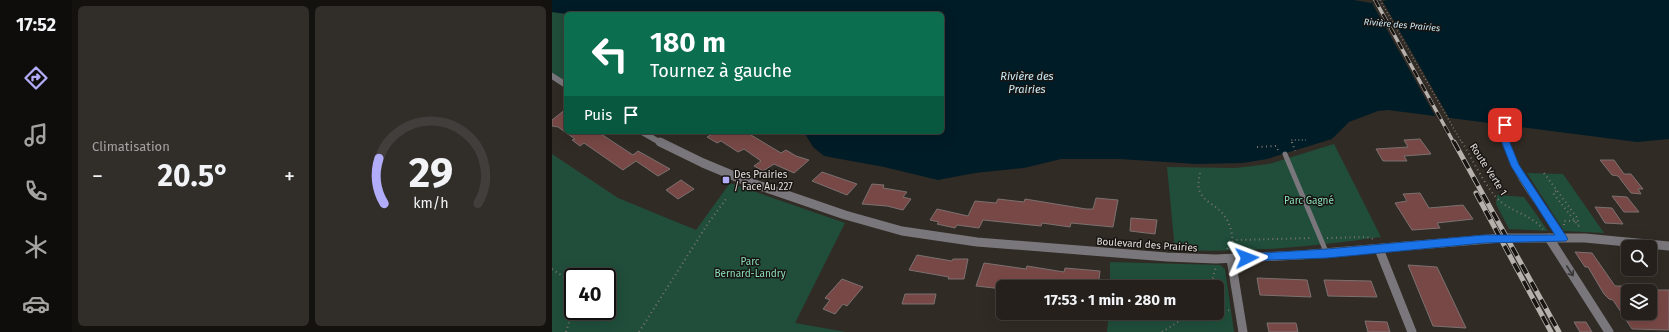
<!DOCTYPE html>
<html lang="fr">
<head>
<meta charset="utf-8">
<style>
  body { margin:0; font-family:"Fira Sans",sans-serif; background:#312d29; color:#f1f3f6; height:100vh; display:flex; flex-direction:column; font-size:15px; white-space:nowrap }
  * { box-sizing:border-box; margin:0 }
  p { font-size:13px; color:#a3a3a3 }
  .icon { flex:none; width:22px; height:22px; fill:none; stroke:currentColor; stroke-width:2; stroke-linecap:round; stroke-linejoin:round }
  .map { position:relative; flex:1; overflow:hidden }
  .side { display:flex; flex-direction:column; gap:6px; padding:6px; background:#14120f; width:480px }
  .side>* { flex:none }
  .hud { position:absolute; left:12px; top:12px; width:380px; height:122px; border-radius:6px; box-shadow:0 4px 16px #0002,0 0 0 1px #423e3b; background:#0b6e4f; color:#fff; overflow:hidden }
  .controls { position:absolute; left:1069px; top:240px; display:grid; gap:8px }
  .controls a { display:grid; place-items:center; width:36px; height:36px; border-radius:6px; background:#25201c; box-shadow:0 4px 16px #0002,0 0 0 1px #423e3b; font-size:20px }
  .speed { position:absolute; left:12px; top:268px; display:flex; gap:8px; font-size:20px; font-weight:700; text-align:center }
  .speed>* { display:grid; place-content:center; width:52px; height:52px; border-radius:50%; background:#25201c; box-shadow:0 4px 16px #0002,0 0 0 1px #423e3b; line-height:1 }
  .speed .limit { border:2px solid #111; border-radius:6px; background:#fff; color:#111 }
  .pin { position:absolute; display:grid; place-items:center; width:34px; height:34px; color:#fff; margin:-17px; border-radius:8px; box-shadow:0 2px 6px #0006 }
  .me { position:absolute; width:44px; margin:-22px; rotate:87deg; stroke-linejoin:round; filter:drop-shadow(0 0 3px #0008) }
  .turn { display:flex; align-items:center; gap:14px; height:84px; padding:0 20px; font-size:18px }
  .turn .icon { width:52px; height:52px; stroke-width:2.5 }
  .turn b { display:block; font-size:28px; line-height:34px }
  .then { display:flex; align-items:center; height:38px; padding:0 20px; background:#0003; gap:8px; font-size:15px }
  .big { font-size:30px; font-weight:700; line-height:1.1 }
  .side .tile { flex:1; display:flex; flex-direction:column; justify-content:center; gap:6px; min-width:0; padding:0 14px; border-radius:6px; background:#312d29 }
  .side .dial { align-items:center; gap:0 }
  .dial svg { height:104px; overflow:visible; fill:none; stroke:#423e3b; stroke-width:7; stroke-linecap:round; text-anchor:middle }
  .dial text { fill:#f1f3f6; stroke:none }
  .heat { display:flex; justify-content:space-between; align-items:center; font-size:22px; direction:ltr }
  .side .tiles { flex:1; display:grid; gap:6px; grid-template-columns:repeat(2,1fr) }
  .trip { position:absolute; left:444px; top:280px; width:228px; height:40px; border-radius:6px; background:#25201c; box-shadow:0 4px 16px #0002,0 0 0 1px #423e3b; font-weight:700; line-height:40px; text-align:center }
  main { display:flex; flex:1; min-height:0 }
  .menu { display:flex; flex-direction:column; width:72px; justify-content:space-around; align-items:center; background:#0f0d0b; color:#a3a3a3 }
  .menu .icon { width:28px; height:28px }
  .menu .active { color:#b2adf9 }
  .menu b { font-size:18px; color:#f1f3f6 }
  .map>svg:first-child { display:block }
  .green { fill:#204e3b; fill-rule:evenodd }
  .water { fill:#001c27 }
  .pier { fill:#312b25 }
  .building { fill:#784846; stroke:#7b7170 }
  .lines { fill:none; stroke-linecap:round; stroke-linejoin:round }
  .path-far1 { stroke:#7a7570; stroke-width:1.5; stroke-dasharray:1 2.5; stroke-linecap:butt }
  .path { stroke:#7a7570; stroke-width:2; stroke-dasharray:1 3.5; stroke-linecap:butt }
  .service-far1 { stroke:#79777b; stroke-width:3.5 }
  .service { stroke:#79777b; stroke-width:5 }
  .minor { stroke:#79777b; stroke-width:9 }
  .tertiary-far1 { stroke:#79777b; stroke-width:6 }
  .tertiary { stroke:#79777b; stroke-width:9 }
  .rail-far1-casing { stroke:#b6b1ac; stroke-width:3.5 }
  .rail-casing { stroke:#b6b1ac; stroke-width:5 }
  .rail-far1 { stroke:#171412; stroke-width:2.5; stroke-dasharray:8; stroke-linecap:butt }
  .rail { stroke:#171412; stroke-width:3.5; stroke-dasharray:10; stroke-linecap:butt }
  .oneway { stroke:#393737 }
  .route { fill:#1a73e8; stroke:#114b97 }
  .poi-dot { fill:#b2adf9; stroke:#171412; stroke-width:1.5 }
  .labels { text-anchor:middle; stroke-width:3; stroke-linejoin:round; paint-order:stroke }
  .far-water-label { font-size:9px; font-style:italic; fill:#c9eaf7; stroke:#171412 }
  .street-label { font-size:10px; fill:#e2deda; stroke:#171412 }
  .poi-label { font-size:10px; fill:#e2deda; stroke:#171412; text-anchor:start }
  .park-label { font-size:10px; fill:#8cdfb9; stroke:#171412 }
  .water-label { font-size:11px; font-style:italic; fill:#c9eaf7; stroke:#171412 }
</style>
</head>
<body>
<main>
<nav class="menu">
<b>17:52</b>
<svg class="icon active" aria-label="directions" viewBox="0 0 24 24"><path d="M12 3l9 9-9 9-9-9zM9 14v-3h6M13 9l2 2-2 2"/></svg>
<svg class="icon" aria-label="music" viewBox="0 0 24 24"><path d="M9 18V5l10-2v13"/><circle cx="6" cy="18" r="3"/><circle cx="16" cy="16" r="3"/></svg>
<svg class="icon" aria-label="phone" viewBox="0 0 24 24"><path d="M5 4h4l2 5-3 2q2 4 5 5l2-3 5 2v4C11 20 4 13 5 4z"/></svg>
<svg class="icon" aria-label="climate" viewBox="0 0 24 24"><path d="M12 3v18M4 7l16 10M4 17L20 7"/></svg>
<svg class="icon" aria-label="car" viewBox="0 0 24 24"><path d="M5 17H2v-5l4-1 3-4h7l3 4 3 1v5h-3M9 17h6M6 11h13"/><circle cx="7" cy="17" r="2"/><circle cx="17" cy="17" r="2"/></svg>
</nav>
<section class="side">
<div class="tiles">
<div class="tile"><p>Climatisation</p>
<div class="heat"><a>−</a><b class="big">20.5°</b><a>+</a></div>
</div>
<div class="tile dial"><svg viewBox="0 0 100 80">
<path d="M14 69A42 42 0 1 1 86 69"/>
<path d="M14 69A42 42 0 0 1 10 34" stroke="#b2adf9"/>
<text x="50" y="56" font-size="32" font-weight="700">29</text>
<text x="50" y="72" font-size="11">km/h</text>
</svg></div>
</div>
</section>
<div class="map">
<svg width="1117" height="332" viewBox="0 0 1117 332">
  <rect width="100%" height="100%" fill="#312b25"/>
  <g class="green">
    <path d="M 0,12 L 15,14 L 14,85 L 0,76 Z"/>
    <path d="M 782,144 L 829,237 C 760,247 692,253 623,250 L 615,167 L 684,168 L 717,164 Z"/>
    <path d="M 0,154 L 66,198 L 144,230 L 178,183 L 293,223 L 243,323 L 294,332 L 0,332 ZM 21,277 L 55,277 L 55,311 L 21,311 Z"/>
    <path d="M 975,173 L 1011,174 L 1052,233 L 1012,231 Z"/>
    <path d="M 945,195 L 972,197 L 996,231 L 957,229 L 944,204 Z"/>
    <path d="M 558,262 L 668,265 L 673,269 L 682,332 L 555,332 L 557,313 L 665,313 L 665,287 L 558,287 Z"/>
  </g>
  <path class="water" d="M 0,0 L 802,0 L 818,3 L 836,0 L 1117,0 L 1117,139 L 1085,142 L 836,110 L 826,111 L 797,122 L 780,139 L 715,159 L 691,163 L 644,164 L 568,159 L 509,159 L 472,168 L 423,173 L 386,180 L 332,167 L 272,156 L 261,147 L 252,132 L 390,132 L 390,14 L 15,14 L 0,12 Z"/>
  <path class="pier" d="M 827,0 L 830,0 L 899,121 L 895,119 L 895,120 L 885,119 L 881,112 L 820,3 L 828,3 Z"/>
  <g class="building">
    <path d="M 14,109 L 14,132 L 46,132 L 81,155 L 86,151 L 118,169 L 106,176 L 84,161 L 71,170 L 32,143 L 28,146 L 20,140 L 23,139 L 6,127 L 0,126 L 0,120 Z"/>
    <path d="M 164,132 L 194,132 L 229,153 L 234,150 L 244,156 L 257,160 L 242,173 L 222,164 L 211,171 L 202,166 L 209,161 L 192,149 L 186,152 L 169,141 L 165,143 L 155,137 Z"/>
    <path d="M 868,139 L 879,154 L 852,156 L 855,161 L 831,161 L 824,149 L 856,147 L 852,140 Z"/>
    <path d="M 1048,160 L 1062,160 L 1072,174 L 1079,174 L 1091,189 L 1086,189 L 1089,194 L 1079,193 L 1066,176 L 1060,175 Z"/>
    <path d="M 270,172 L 305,184 L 295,195 L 260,181 Z"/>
    <path d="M 129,180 L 142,189 L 126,199 L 114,190 Z"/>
    <path d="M 320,184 L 332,185 L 331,188 L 355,192 L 351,197 L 359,199 L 351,210 L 335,206 L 310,204 Z"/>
    <path d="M 868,193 L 877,208 L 911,205 L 921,219 L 885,223 L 888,228 L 860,230 L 843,203 L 855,201 L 851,194 Z"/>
    <path d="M 1060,196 L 1075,197 L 1087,212 L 1072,212 Z"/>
    <path d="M 544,198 L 566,200 L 561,227 L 519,223 L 518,227 L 490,223 L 489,226 L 431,220 L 427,228 L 405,225 L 403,228 L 385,224 L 387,222 L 378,220 L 385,209 L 416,216 L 423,201 L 444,203 L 446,199 L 472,202 L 473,199 L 534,209 L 541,209 Z"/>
    <path d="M 1043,207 L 1060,208 L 1071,224 L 1053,223 Z"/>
    <path d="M 579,218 L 605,220 L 603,234 L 578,231 Z"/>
    <path d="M 1023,252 L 1040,253 L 1063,286 L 1076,286 L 1076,313 L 1098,313 L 1098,290 L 1117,290 L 1117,330 L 1080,329 L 1061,300 L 1057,299 L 1052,294 L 1036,267 L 1033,267 Z"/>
    <path d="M 365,255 L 400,261 L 401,259 L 416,259 L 412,279 L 396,279 L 397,277 L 357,270 Z"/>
    <path d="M 432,263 L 474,269 L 475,266 L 512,272 L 513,268 L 548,271 L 546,287 L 451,287 L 451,289 L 424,286 Z"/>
    <path d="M 856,265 L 885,267 L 914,328 L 881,326 Z"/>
    <path d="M 705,278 L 755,280 L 759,297 L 708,295 Z"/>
    <path d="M 290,279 L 311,287 L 295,306 L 291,304 L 283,314 L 271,309 L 278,300 L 273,298 Z"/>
    <path d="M 772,280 L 819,281 L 825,297 L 776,296 Z"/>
    <path d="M 353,294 L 384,294 L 382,304 L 350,304 Z"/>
    <path d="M 813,321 L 835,322 L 838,332 L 816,332 Z"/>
    <path d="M 1022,322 L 1034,322 L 1040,332 L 1028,332 Z"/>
    <path d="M 715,323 L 744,323 L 746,332 L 717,332 Z"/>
  </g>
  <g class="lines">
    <g class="path-far1">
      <path d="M 828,0 L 910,143"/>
      <path d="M 740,143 L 739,140 L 754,140"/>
    </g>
    <g class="path">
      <path d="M 740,142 L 743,151"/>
      <path d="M 910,142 C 919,157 936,192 949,202 C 963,213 979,215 991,229"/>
      <path d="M 705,147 L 724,146 L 726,150"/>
      <path d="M 648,173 C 647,179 645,186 648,192 C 651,198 656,202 661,205 C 677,216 682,231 680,250"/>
      <path d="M 992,173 L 1026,219 L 1026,225"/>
      <path d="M 1004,191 L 1001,193 L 1029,229"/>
      <path d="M 1012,225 L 1012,221 L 1026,221"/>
      <path d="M 775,238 L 815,237 L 821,239"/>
      <path d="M 675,249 L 681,241 L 685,240 L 761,238"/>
      <path d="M 0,269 L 15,279 L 21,295"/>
      <path d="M 658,287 L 664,267"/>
      <path d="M 632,319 L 678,310"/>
      <path d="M 14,332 L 21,310"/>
      <path d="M 87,332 L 155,225 L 174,199"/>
      <path d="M 610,332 L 640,313"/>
    </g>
    <path class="service-far1" d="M 953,125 L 955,143"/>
    <g class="service">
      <path d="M 955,142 C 958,173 993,211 1010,237"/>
      <path d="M 733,154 L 775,254"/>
    </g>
    <g class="minor">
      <path d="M 997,238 L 1057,332"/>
      <path d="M 827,249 L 860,332"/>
      <path d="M 679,259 L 691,332"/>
    </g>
    <g class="tertiary-far1">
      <path d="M 0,76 L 14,85"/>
      <path d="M 90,132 L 109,143"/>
    </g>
    <path class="tertiary" d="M 108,142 L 151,163 L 194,181 L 293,215 L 350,231 L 425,242 L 615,257 L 664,259 L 748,255 L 949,238 L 1033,238 L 1117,246"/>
    <g class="rail-far1-casing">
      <path id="rail-far1" d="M 823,0 L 902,143"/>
    </g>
    <g class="rail-casing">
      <g id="rail">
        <path d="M 902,142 L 1007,332"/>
        <path d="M 924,193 L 999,332"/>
      </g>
    </g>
    <use href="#rail-far1" class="rail-far1"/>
    <use href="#rail" class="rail"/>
  </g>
  <defs><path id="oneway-shaft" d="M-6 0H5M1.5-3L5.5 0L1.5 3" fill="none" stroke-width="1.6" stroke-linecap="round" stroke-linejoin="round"/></defs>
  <use class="oneway" href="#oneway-shaft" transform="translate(1018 271) rotate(57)"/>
  <path class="route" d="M 953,122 L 956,123 L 959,131 L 958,143 L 967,165 L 1014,236 L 1016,239 L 1014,241 L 932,243 L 775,258 L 691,261 L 690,258 L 691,255 L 695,254 L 775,249 L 932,235 L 1003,235 L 959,166 L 950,143 L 950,131 L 948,125 Z"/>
  <rect class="poi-dot" x="170" y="176" width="8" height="8" rx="2"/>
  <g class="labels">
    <g class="far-water-label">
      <text transform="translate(850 25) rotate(5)" y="3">Rivière des Prairies</text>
    </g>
    <g class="street-label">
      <text transform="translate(937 169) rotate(57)" y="4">Route Verte 1</text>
      <text transform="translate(595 244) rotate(4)" y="4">Boulevard des Prairies</text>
    </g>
    <g class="poi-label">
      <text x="182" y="178">Des Prairies<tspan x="182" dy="12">/ Face Au 227</tspan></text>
    </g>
    <g class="park-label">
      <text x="757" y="204">Parc Gagné</text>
      <text x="198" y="265">Parc<tspan x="198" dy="12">Bernard-Landry</tspan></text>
    </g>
    <g class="water-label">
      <text x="475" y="80">Rivière des<tspan x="475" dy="13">Prairies</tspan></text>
    </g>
  </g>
</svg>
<div class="controls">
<a><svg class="icon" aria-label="search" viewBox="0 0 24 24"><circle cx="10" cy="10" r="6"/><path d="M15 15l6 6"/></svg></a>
<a><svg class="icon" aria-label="layers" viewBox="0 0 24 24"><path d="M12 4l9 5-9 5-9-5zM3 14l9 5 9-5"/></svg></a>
</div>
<div class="speed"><div class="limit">40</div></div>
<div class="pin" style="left:953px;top:125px;background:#d93025"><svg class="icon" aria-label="arrive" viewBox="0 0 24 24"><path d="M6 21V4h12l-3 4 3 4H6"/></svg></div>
<svg class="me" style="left:695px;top:258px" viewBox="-20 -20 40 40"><path d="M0-17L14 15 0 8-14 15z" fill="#1a73e8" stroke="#fff" stroke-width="4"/></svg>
<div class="trip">17:53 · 1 min · 280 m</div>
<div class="hud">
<div class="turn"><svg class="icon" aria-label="left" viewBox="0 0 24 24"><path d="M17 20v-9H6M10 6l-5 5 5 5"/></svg><div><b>180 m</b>Tournez à gauche</div></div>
<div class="then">Puis<svg class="icon" aria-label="arrive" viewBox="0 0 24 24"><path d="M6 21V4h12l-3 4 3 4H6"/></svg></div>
</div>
</div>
</main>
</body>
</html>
